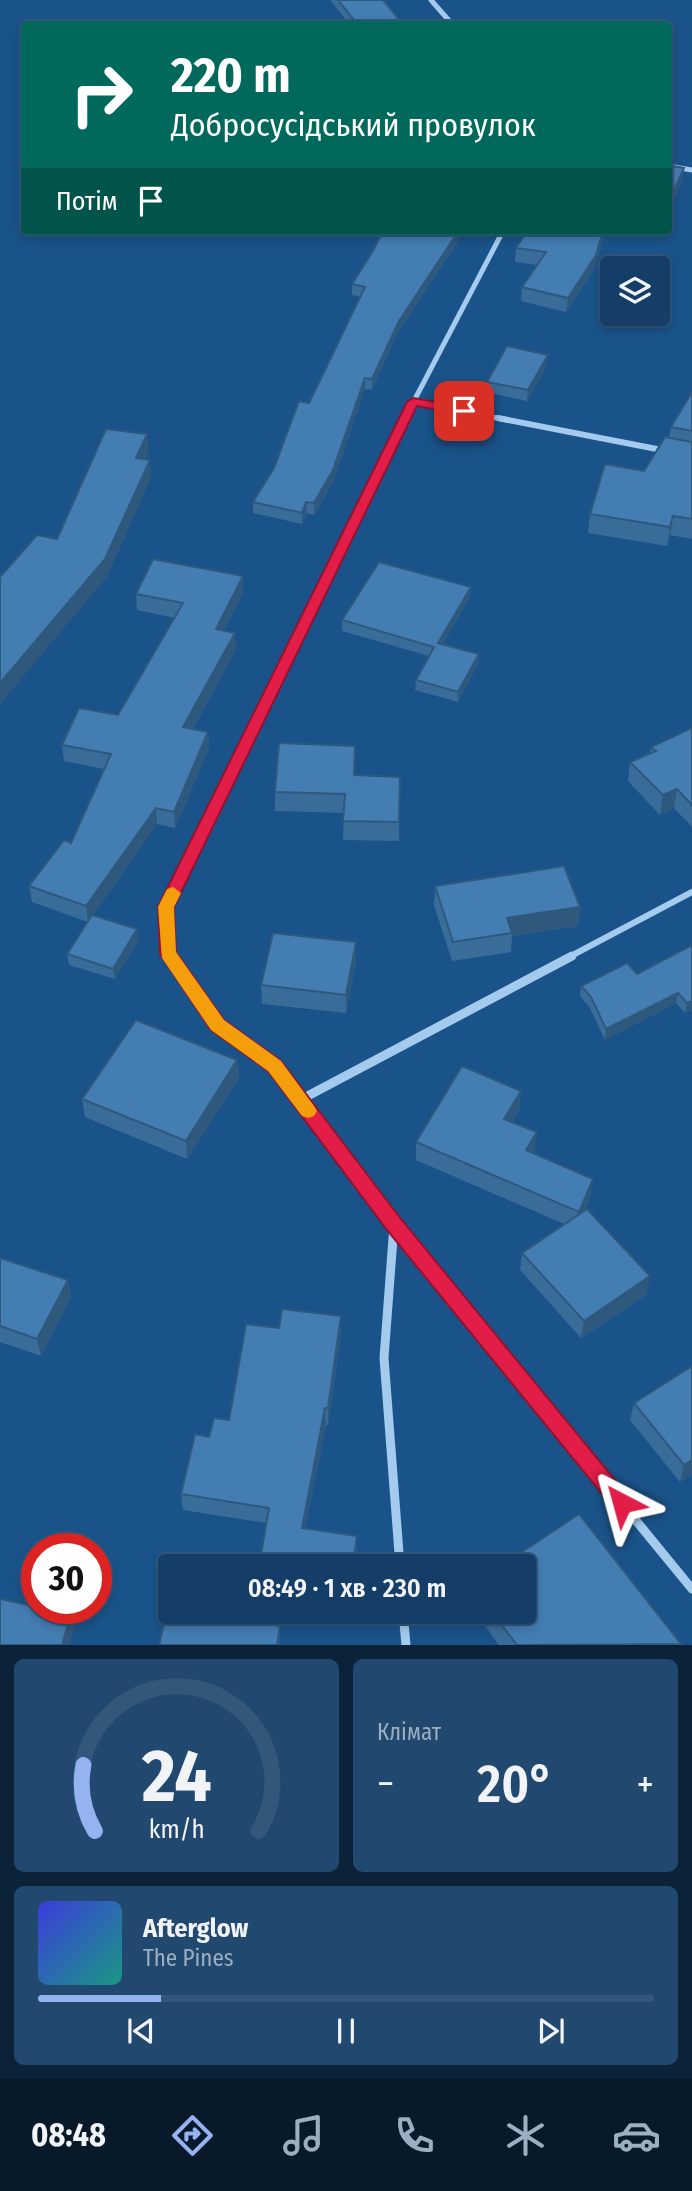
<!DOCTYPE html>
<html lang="uk">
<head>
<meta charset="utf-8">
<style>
  body { margin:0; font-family:"Fira Sans Condensed",sans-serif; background:#214970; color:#f1f3f6; height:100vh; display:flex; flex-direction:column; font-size:26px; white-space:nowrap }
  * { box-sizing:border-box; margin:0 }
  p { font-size:23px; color:#9daec0 }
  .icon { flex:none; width:38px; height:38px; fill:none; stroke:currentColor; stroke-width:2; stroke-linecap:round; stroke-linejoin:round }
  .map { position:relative; height:1645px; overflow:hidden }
  .details { display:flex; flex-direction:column; gap:14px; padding:14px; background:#0b2239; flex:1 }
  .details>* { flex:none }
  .top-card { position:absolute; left:21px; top:21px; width:651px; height:214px; border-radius:7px; box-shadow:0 4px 10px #0003,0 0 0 2px #33577b; background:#00695c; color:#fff; overflow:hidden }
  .tools { position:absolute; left:600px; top:256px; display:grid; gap:14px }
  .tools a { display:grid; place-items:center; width:70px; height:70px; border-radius:7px; background:#143e67; box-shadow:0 4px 10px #0003,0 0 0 2px #33577b; font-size:35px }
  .speed { position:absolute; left:21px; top:1533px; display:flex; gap:14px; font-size:35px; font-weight:700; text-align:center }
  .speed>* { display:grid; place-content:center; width:91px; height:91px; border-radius:50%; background:#143e67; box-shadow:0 4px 10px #0003,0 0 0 2px #33577b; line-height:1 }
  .speed .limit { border:10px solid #d22; background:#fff; color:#111 }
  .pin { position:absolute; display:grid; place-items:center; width:60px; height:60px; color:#fff; margin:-30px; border-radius:14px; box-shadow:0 4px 10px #0006 }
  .me { position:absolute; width:77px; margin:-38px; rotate:321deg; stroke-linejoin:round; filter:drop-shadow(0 0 5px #0008) }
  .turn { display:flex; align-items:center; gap:24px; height:147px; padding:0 35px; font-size:32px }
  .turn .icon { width:91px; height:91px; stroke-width:2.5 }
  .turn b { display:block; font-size:49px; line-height:60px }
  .then { display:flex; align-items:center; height:66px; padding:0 35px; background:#0003; gap:14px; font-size:26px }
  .big { font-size:52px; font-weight:600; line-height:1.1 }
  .details .tile { flex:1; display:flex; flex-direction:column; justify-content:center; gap:10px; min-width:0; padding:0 24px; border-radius:10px; background:#214970 }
  .details .dial { align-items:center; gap:0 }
  .dial svg { height:182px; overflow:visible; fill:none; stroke:#33577b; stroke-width:7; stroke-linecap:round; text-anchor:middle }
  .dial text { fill:#f1f3f6; stroke:none }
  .song { display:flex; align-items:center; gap:21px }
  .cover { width:84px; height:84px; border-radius:10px; background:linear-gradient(135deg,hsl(240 70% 55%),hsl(170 70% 35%)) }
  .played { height:7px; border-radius:4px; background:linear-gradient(90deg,#95b2f1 20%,#33577b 20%) }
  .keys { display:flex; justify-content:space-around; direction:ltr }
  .heat { display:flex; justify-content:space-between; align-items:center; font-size:38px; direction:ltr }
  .details .tiles { flex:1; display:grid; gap:14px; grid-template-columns:1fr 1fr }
  .tile:last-child { grid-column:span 2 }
  .trip { position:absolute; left:158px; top:1554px; width:378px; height:70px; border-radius:7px; background:#143e67; box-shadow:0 4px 10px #0003,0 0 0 2px #33577b; font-weight:600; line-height:70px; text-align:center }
  .tabs { display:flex; height:112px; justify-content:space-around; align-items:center; background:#081929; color:#9daec0 }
  .tabs .icon { width:49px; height:49px }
  .tabs .active { color:#95b2f1 }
  .tabs b { font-size:32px; color:#f1f3f6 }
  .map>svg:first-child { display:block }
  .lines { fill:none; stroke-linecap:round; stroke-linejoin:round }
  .street-far2 { stroke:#a4caed; stroke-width:5 }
  .street-far1 { stroke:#a4caed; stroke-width:6 }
  .street { stroke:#a4caed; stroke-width:9 }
  .wall { fill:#3a6c99 }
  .shaded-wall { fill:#2f587d }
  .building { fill:#437db2; stroke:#2f587d; stroke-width:2 }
  .route { fill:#e11d48; stroke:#92132f; stroke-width:2 }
  .slow { fill:#f59e0b }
</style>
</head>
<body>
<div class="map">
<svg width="692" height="1645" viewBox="0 0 692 1645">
  <rect width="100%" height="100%" fill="#1a5389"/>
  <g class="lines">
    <g class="street-far2">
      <path d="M 431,0 L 452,24"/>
      <path d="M 668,166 L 692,170"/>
      <path d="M 413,402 L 507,420"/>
      <path d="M 404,420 L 503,231"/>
    </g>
    <g class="street-far1">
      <path d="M 498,418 L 667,451"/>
      <path d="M 170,957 L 168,954 L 166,907 L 405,418"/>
      <path d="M 569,957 L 692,892"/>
    </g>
    <g class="street">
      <path d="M 169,956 L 218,1025 L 274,1066 L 394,1225 L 692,1589"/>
      <path d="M 300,1100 L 572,956"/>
      <path d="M 394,1225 L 384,1358 L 400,1566"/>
      <path d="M 403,1612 L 406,1645"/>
    </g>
  </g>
  <g class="wall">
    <path d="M 330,0 L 383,0 L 403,24 L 349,24 Z"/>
    <path d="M 527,231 L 594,269 L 566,312 L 521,301 L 522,287 L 537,265 L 515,262 L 516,248 Z"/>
    <path d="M 458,232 L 457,243 L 398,332 L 372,390 L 365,389 L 333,482 L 314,515 L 307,513 L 302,524 L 253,513 L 253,502 L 274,468 L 309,403 L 360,297 L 352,295 L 352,284 Z"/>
    <path d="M 547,365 L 527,401 L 486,392 L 487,382 Z"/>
    <path d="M 692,392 L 692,539 L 670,535 L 667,546 L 588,533 L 590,514 L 644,471 L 669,438 L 671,427 Z"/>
    <path d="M 243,576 L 243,593 L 224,630 L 236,649 L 193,729 L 208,732 L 209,748 L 175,828 L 157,824 L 93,915 L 139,939 L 115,979 L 69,965 L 67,954 L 88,922 L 32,902 L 29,886 L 71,843 L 104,769 L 64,761 L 62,745 L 118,715 L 175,618 L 137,610 L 136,594 Z"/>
    <path d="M 470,597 L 443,644 L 479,654 L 478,664 L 458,702 L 415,690 L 416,680 L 429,656 L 342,631 L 342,620 Z"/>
    <path d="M 692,728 L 692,827 L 674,808 L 660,815 L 628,781 L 630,762 L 650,753 L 651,747 Z"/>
    <path d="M 355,775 L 400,777 L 399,841 L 343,840 L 344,813 L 275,811 L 275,792 Z"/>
    <path d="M 435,886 L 580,907 L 578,926 L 512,936 L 511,952 L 452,961 L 434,905 Z"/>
    <path d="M 692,945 L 692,1010 L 685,1013 L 676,1003 L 605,1040 L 590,1008 L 580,996 L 581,986 L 637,974 Z"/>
    <path d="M 356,961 L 346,1013 L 262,1004 L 261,985 Z"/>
    <path d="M 237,1060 L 239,1078 L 187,1159 L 85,1117 L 82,1099 Z"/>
    <path d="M 521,1091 L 519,1110 L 512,1122 L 535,1151 L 533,1153 L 590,1197 L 584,1211 L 647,1294 L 581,1338 L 520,1270 L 522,1253 L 564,1224 L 416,1160 L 416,1142 Z"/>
    <path d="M 0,1258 L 68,1280 L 71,1297 L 41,1356 L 0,1342 Z"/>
    <path d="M 341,1333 L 328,1425 L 326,1425 L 305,1529 L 357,1552 L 355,1566 L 259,1566 L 266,1523 L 183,1510 L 181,1494 L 209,1437 Z"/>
    <path d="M 634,1403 L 692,1474 L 680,1482 L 630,1420 Z"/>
    <path d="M 254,1612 L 289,1612 L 287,1622 L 254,1616 Z"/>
    <path d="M 475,1612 L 523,1612 L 681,1645 L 499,1645 Z"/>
  </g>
  <g class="shaded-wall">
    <path d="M 684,168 L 682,183 L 668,214 L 668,204 Z"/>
    <path d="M 603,231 L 606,231 L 594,269 L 566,312 L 568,298 Z"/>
    <path d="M 458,232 L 457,243 L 398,332 L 372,390 L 372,379 L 399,321 Z"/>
    <path d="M 548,355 L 547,365 L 527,401 L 528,390 Z"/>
    <path d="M 365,378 L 365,389 L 333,482 L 314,515 L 314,503 Z"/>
    <path d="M 147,434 L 149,452 L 138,476 L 136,458 Z"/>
    <path d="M 150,460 L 151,478 L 107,577 L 0,704 L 0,683 Z"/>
    <path d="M 306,502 L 307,513 L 302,524 L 302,513 Z"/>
    <path d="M 673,516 L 670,535 L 667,546 L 670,527 Z"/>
    <path d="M 243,576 L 243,593 L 216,645 L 216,629 Z"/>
    <path d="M 471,587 L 470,597 L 438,653 L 438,643 Z"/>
    <path d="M 235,633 L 236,649 L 185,743 L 183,727 Z"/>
    <path d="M 479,654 L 478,664 L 458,702 L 458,692 Z"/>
    <path d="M 208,732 L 209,748 L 175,828 L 174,812 Z"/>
    <path d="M 677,789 L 674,808 L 660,815 L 663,795 Z"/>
    <path d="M 156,808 L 157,824 L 88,922 L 86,906 Z"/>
    <path d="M 580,907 L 578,926 L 512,936 L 512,933 L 507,918 Z"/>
    <path d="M 137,929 L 139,939 L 115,979 L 113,969 Z"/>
    <path d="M 356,942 L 356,961 L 346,1013 L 346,995 Z"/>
    <path d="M 678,993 L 676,1003 L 605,1040 L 606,1029 Z"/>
    <path d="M 692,1001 L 692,1010 L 685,1013 L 687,1003 Z"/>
    <path d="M 237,1060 L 239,1078 L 187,1159 L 186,1141 Z"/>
    <path d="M 521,1091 L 519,1110 L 503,1137 L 504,1119 Z"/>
    <path d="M 537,1132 L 535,1151 L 524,1168 L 526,1150 Z"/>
    <path d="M 593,1179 L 590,1197 L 576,1230 L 579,1212 Z"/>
    <path d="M 650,1276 L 647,1294 L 581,1338 L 584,1321 Z"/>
    <path d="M 68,1280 L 71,1297 L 41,1356 L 37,1339 Z"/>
    <path d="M 341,1316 L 341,1333 L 328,1425 L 328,1408 Z"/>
    <path d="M 325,1408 L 326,1425 L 302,1544 L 302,1528 Z"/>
    <path d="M 692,1460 L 692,1474 L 680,1482 L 684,1465 Z"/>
    <path d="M 357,1536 L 357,1552 L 355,1566 L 353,1566 Z"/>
    <path d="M 71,1614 L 74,1629 L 70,1645 L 62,1645 Z"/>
    <path d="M 280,1626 L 280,1645 L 277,1645 Z"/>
  </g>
  <g class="building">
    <path d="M 338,0 L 383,0 L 403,24 L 357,24 Z"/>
    <path d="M 668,165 L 684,168 L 668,204 Z"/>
    <path d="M 383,231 L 451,231 L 458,232 L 399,321 L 372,379 L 365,378 L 333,470 L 314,503 L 306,502 L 302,513 L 253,502 L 274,468 L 299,401 L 309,403 L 365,287 L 352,284 L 373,251 Z"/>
    <path d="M 527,231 L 603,231 L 596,255 L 568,298 L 522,287 L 546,252 L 516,248 Z"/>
    <path d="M 507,346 L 548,355 L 528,390 L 487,382 Z"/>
    <path d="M 692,392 L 692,431 L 671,427 Z"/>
    <path d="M 106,429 L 147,434 L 136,458 L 150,460 L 105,559 L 0,683 L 0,577 L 37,535 L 57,539 Z"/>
    <path d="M 665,437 L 692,442 L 692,519 L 673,516 L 670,527 L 590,514 L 605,464 L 644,471 Z"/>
    <path d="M 153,559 L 243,576 L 216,629 L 235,633 L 183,727 L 208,732 L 174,812 L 156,808 L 86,906 L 29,886 L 64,840 L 71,843 L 111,754 L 62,745 L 79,708 L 118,715 L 183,603 L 136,594 Z"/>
    <path d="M 379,562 L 471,587 L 438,643 L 479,654 L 458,692 L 416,680 L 434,647 L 342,620 Z"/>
    <path d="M 692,728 L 692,805 L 677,789 L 663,795 L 630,762 L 656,751 L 651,747 Z"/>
    <path d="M 279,743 L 355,746 L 354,775 L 400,777 L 399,822 L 343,821 L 345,794 L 275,792 Z"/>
    <path d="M 564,866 L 580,907 L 507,918 L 512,933 L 453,942 L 435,886 Z"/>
    <path d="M 92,915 L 137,929 L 113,969 L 67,954 Z"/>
    <path d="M 273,933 L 356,942 L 346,995 L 261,985 Z"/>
    <path d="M 692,945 L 692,1001 L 687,1003 L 678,993 L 606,1029 L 591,997 L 581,986 L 627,963 L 637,974 Z"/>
    <path d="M 136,1020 L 237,1060 L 186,1141 L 82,1099 Z"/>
    <path d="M 462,1066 L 521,1091 L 504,1119 L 537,1132 L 526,1150 L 593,1179 L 579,1212 L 416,1142 Z"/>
    <path d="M 587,1209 L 650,1276 L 584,1321 L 522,1253 Z"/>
    <path d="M 0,1258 L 68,1280 L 37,1339 L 0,1326 Z"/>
    <path d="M 282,1309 L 341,1316 L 328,1408 L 325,1408 L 302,1528 L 357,1536 L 353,1566 L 259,1566 L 269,1508 L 181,1494 L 195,1434 L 209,1437 L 214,1418 L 229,1420 L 246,1324 L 279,1328 Z"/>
    <path d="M 692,1366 L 692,1460 L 684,1465 L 634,1403 Z"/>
    <path d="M 579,1514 L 681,1644 L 517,1645 L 492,1612 L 523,1612 L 523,1566 L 501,1566 Z"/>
    <path d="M 0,1599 L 37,1607 L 37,1608 L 44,1608 L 71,1614 L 62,1645 L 0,1645 Z"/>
    <path d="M 168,1608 L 170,1609 L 170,1612 L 189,1612 L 280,1626 L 277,1645 L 159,1645 Z"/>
  </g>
  <path class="route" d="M 413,398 L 464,407 L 470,411 L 464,415 L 417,406 L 174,907 L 176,952 L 224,1020 L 281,1061 L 401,1219 L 629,1497 L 632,1503 L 629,1510 L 622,1513 L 615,1510 L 387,1230 L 268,1071 L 211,1030 L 160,954 L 158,907 L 407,402 Z"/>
  <path class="slow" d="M 173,887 L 181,893 L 174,907 L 176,952 L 224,1020 L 281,1061 L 314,1106 L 317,1111 L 314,1116 L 308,1118 L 302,1116 L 268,1071 L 211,1030 L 162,958 L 158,907 L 167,889 Z"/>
</svg>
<div class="tools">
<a><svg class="icon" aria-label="layers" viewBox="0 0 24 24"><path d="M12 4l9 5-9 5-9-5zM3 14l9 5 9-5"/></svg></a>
</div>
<div class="speed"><div class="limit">30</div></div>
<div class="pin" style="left:464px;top:411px;background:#d93025"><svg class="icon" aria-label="arrive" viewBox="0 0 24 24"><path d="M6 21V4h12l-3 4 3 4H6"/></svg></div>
<svg class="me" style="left:622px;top:1503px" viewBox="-20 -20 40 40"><path d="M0-17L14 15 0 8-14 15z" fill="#e11d48" stroke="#fff" stroke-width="4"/></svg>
<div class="trip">08:49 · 1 хв · 230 m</div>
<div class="top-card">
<div class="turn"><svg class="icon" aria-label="right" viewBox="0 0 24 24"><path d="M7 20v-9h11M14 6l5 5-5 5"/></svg><div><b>220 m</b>Добросусідський провулок</div></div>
<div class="then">Потім<svg class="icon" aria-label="arrive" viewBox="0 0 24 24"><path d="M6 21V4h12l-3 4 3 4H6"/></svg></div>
</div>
</div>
<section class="details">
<div class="tiles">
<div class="tile dial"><svg viewBox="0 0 100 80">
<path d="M14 69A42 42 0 1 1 86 69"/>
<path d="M14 69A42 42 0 0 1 9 40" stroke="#95b2f1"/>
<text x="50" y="56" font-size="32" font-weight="700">24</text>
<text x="50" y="72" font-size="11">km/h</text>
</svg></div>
<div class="tile"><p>Клімат</p>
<div class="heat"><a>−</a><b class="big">20°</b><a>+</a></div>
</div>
<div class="tile">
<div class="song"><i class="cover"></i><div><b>Afterglow</b><p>The Pines</p></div></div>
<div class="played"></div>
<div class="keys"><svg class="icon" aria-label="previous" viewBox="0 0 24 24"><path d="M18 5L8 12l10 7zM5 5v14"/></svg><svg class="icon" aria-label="pause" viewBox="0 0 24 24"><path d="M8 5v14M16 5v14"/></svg><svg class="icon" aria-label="next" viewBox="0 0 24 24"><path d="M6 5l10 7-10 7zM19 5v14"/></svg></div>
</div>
</div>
</section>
<nav class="tabs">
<b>08:48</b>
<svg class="icon active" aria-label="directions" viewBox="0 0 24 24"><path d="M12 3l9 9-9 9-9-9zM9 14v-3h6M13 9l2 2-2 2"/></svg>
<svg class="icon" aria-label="music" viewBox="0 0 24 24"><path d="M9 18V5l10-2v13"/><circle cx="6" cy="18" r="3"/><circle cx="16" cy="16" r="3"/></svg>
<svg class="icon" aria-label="phone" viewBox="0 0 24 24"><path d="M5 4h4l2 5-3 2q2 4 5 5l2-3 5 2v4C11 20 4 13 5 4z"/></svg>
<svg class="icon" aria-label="climate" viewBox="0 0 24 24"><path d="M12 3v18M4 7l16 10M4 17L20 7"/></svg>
<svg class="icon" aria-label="car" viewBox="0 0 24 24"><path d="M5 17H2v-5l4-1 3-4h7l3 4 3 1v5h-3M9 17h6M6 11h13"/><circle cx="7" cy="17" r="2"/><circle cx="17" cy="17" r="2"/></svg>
</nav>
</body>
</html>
